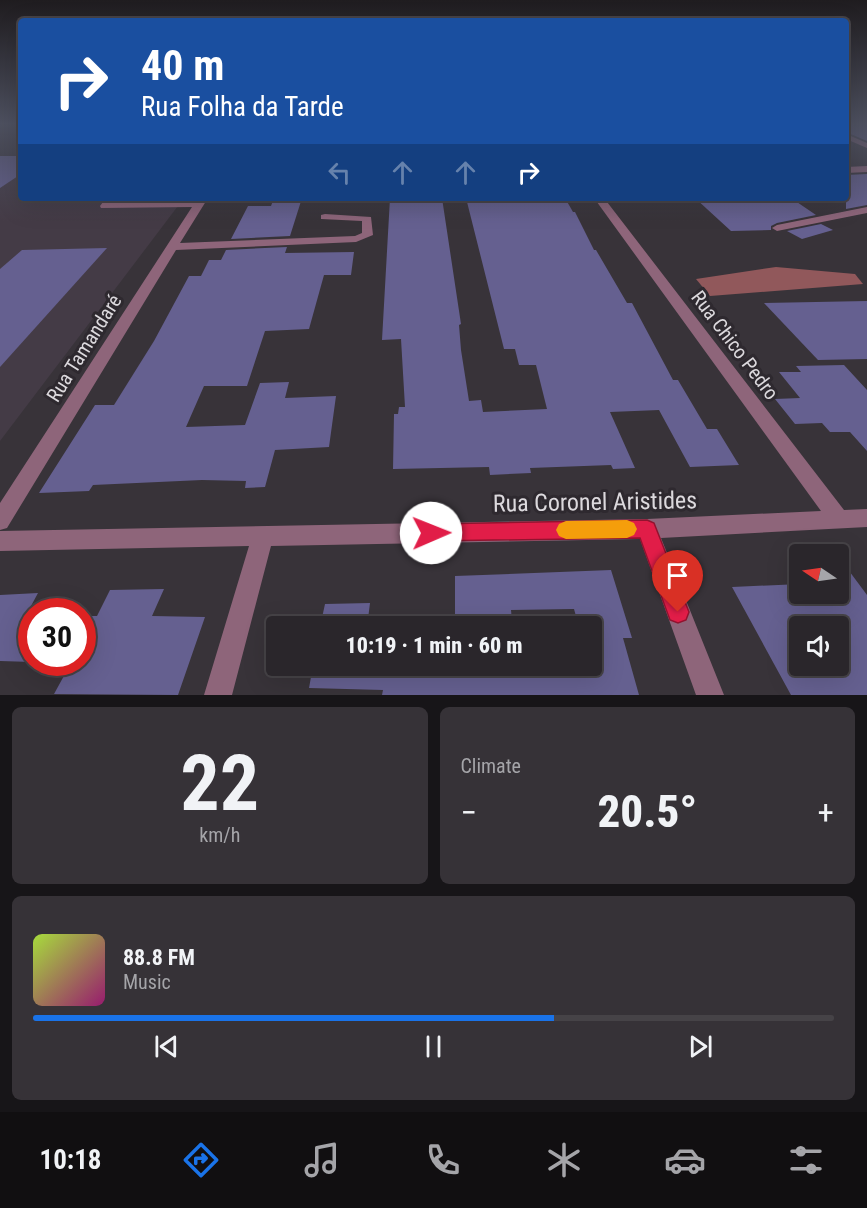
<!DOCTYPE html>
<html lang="en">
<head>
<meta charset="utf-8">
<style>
  body { margin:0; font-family:"Roboto Condensed",sans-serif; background:#363237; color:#f1f3f6; height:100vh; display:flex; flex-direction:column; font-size:22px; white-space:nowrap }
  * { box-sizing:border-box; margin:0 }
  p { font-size:20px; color:#a5a5a9 }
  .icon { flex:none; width:33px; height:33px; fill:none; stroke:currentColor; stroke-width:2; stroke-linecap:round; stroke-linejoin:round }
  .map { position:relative; height:695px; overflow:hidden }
  .sheet { display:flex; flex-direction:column; gap:12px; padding:12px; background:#171518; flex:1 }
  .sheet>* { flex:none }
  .guide { position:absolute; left:18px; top:18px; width:831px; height:183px; border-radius:6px; box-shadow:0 6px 24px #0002,0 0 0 2px #464347; background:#1a4fa0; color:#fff; overflow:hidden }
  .needle { width:39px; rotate:283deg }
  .tools { position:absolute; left:789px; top:544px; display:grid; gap:12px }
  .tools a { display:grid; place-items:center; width:60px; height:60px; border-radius:6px; background:#2a262b; box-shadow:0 6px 24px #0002,0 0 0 2px #464347; font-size:30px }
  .speed { position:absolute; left:18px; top:598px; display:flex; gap:12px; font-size:30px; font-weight:700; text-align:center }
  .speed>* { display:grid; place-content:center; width:78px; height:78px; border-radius:50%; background:#2a262b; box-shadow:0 6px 24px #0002,0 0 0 2px #464347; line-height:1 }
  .speed .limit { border:9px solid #d22; background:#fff; color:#111 }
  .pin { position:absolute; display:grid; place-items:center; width:51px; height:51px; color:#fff; margin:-62px -26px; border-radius:50% 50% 50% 0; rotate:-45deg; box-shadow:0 0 6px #0007 }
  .pin .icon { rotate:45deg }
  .me { position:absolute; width:66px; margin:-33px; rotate:89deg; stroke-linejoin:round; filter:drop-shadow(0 0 4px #0008) }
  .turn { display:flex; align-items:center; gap:21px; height:126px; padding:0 24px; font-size:27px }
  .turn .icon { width:78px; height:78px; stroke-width:2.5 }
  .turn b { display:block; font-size:42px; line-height:51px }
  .lanes { display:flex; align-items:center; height:57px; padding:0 24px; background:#0003; justify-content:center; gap:30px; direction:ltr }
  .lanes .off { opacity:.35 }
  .big { font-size:45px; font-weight:800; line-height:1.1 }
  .sheet .widget { flex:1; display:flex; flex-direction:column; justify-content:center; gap:9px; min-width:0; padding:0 21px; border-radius:9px; background:#363237 }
  .sheet .dial { align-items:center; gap:0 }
  .dial b { font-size:78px; line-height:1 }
  .song { display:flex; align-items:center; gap:18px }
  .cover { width:72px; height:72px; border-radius:9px; background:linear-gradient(135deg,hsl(80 70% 55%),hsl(320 70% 35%)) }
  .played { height:6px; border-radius:3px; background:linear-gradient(90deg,#1a73e8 65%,#464347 65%) }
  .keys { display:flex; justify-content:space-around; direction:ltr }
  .heat { display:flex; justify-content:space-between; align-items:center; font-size:33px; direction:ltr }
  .sheet .tiles { flex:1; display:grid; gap:12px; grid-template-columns:1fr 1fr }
  .widget:last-child { grid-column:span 2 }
  .trip { position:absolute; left:266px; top:616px; width:336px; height:60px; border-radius:6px; background:#2a262b; box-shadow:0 6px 24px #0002,0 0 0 2px #464347; font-weight:800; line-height:60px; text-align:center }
  .dock { display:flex; height:96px; justify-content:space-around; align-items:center; background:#110f11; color:#a5a5a9 }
  .dock .icon { width:42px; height:42px }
  .dock .selected { color:#1a73e8 }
  .dock b { font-size:27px; color:#f1f3f6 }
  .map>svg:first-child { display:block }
  .built { fill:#443b46 }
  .forest { fill:#91585b }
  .building { fill:#656090; fill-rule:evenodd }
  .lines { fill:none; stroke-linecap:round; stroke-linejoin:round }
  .minor { fill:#8e657a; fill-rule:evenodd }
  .route { fill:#e11d48; stroke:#92132f; stroke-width:1.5 }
  .slow { fill:#f59e0b }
  .labels { text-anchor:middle; stroke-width:6; stroke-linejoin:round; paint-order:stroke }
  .street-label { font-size:20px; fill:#dcd9dd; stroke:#2e292f }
  .near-street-label { font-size:24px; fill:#dcd9dd; stroke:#2e292f }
</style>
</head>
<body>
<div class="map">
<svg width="867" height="695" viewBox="0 0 867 695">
  <rect width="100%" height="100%" fill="#383339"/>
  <path class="built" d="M 0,156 L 21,156 L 21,198 L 184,198 L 0,441 Z"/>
  <path class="forest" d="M 776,267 L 855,274 L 863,284 L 710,296 L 696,279 Z"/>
  <g class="building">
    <path d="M 846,124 L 867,124 L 867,141 L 846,132 Z"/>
    <path d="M 0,156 L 21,156 L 21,174 L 0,188 Z"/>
    <path d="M 867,174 L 867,205 L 846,209 L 846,175 Z"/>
    <path d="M 274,198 L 302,198 L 290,236 L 231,239 L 248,206 L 271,206 Z"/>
    <path d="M 390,198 L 442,198 L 461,324 L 459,325 L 461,350 L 469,401 L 481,400 L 483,412 L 547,409 L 536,365 L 519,365 L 515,349 L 504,349 L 466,198 L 565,198 L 573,212 L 575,212 L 594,250 L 596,250 L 627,303 L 632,303 L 673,380 L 678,380 L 707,429 L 717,429 L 739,465 L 690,467 L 659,410 L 610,412 L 635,468 L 613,469 L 611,465 L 530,468 L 531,473 L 490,475 L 489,467 L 393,469 L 394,414 L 398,414 L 399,407 L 405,407 L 401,339 L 382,340 Z"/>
    <path d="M 695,198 L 791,198 L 816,215 L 777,223 L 771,226 L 771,230 L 731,231 Z"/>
    <path d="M 821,224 L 833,230 L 802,239 L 787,231 Z"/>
    <path d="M 287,247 L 285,253 L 354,252 L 351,275 L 324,275 L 309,329 L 265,331 L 247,386 L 204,386 L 186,427 L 245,425 L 260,383 L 289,382 L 285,398 L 336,396 L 329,447 L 275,450 L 265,487 L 245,488 L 246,481 L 202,480 L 93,485 L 89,491 L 39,493 L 95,405 L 114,405 L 154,341 L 189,276 L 201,276 L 209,260 L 221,260 L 226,250 Z"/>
    <path d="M 107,248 L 0,367 L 0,269 L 22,250 Z"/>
    <path d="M 867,301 L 867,359 L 818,360 L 764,303 Z"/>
    <path d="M 844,365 L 867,390 L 867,451 L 850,432 L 830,432 L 822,423 L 795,424 L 775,399 L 800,398 L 779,372 L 801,372 L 796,366 Z"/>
    <path d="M 838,556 L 867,595 L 867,695 L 791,695 L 732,587 L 800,584 L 800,594 L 838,594 ZM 800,627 L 838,627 L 838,666 L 800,666 Z"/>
    <path d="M 611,570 L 632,638 L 623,638 L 639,695 L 382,695 L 383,690 L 309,688 L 313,666 L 591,666 L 591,627 L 579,627 L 574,609 L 511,610 L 512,621 L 489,621 L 489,627 L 455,627 L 455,576 Z"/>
    <path d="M 164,589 L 152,616 L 205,617 L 178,695 L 54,694 L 71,663 L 82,663 L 82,616 L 97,616 L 110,590 Z"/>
    <path d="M 38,593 L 31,606 L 38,606 L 35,612 L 32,612 L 32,662 L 0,661 L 0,595 Z"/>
    <path d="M 370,603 L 367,627 L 320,627 L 325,604 Z"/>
  </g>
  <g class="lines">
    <g class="minor">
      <path d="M 846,134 L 867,143 L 867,148 L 846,139 Z"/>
      <path d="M 867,166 L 867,172 L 846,173 L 846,167 Z"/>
      <path d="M 106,198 L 116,198 L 112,203 L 196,201 L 198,198 L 208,198 L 180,243 L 355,236 L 362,233 L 362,221 L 321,219 L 321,215 L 325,214 L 371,217 L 373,235 L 356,242 L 176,250 L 7,528 L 0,530 L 0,503 L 192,207 L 101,208 L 100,206 Z"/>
      <path d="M 594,198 L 604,198 L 844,510 L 867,509 L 867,527 L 661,538 L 724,695 L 696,695 L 640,539 L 271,546 L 232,695 L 204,695 L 249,546 L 0,551 L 0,531 L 647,519 L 821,511 Z"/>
      <path d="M 867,207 L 867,213 L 777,231 L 772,228 L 777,225 Z"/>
    </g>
  </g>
  <linearGradient id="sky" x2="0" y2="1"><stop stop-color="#1f1c1f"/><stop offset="0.56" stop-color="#4d505f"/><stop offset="1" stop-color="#4d505f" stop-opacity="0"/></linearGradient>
  <rect width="867" height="221" fill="url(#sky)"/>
  <path class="route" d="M 647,520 L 654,523 L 689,612 L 686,620 L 678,623 L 670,620 L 640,538 L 431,541 L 424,539 L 421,533 L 424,526 L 431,524 Z"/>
  <path class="slow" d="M 627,520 L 634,523 L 637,529 L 634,535 L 627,538 L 566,539 L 559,536 L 556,530 L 559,524 L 566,521 Z"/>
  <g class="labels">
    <g class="street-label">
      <text transform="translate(735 345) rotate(53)" y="7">Rua Chico Pedro</text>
      <text transform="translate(84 348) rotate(-58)" y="7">Rua Tamandaré</text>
    </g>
    <g class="near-street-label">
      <text transform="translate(595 502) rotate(-1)" y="8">Rua Coronel Aristides</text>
    </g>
  </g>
</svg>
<div class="tools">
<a><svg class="needle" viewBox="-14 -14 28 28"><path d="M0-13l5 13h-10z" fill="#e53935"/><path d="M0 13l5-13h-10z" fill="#a5a5a9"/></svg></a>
<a><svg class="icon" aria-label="sound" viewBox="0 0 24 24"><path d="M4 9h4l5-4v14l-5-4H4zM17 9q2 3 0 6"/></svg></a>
</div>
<div class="speed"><div class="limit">30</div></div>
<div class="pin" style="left:678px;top:612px;background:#d93025"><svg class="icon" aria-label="arrive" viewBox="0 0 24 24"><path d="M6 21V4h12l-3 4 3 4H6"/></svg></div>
<svg class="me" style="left:431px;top:533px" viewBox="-20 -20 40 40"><circle r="19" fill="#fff"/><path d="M0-13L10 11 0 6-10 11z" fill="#e11d48"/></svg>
<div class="trip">10:19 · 1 min · 60 m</div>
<div class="guide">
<div class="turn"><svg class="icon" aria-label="right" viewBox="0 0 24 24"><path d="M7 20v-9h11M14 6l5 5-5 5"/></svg><div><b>40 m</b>Rua Folha da Tarde</div></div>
<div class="lanes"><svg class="icon off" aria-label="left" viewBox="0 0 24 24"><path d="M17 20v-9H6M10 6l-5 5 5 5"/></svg><svg class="icon off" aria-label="ahead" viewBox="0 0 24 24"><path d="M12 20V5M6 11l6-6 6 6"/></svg><svg class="icon off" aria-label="ahead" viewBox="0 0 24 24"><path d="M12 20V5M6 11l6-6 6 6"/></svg><svg class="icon" aria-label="right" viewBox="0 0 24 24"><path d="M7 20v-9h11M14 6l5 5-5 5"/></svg></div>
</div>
</div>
<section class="sheet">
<div class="tiles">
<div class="widget dial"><b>22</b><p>km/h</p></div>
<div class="widget"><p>Climate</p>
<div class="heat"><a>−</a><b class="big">20.5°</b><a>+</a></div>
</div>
<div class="widget">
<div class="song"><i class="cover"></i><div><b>88.8 FM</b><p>Music</p></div></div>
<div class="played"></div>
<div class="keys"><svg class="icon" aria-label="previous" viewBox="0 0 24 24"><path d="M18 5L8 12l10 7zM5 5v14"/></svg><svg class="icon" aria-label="pause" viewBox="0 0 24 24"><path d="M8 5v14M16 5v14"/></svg><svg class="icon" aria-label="next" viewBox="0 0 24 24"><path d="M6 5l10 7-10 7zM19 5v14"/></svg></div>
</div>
</div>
</section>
<nav class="dock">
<b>10:18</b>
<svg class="icon selected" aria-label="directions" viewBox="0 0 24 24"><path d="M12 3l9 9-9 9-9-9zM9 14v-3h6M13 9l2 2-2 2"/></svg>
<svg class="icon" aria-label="music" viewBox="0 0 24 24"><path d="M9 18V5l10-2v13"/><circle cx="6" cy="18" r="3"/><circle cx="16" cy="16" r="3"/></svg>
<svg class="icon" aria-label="phone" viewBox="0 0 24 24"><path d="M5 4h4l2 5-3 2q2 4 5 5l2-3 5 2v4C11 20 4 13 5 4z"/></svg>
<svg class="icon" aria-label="climate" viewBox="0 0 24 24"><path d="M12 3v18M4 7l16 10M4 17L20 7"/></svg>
<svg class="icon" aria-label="car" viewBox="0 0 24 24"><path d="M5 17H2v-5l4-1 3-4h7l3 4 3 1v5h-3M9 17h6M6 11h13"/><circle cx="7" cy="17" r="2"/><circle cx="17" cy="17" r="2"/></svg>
<svg class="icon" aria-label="filters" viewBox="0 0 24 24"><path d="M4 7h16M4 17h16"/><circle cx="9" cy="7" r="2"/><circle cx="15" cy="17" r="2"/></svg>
</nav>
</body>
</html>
